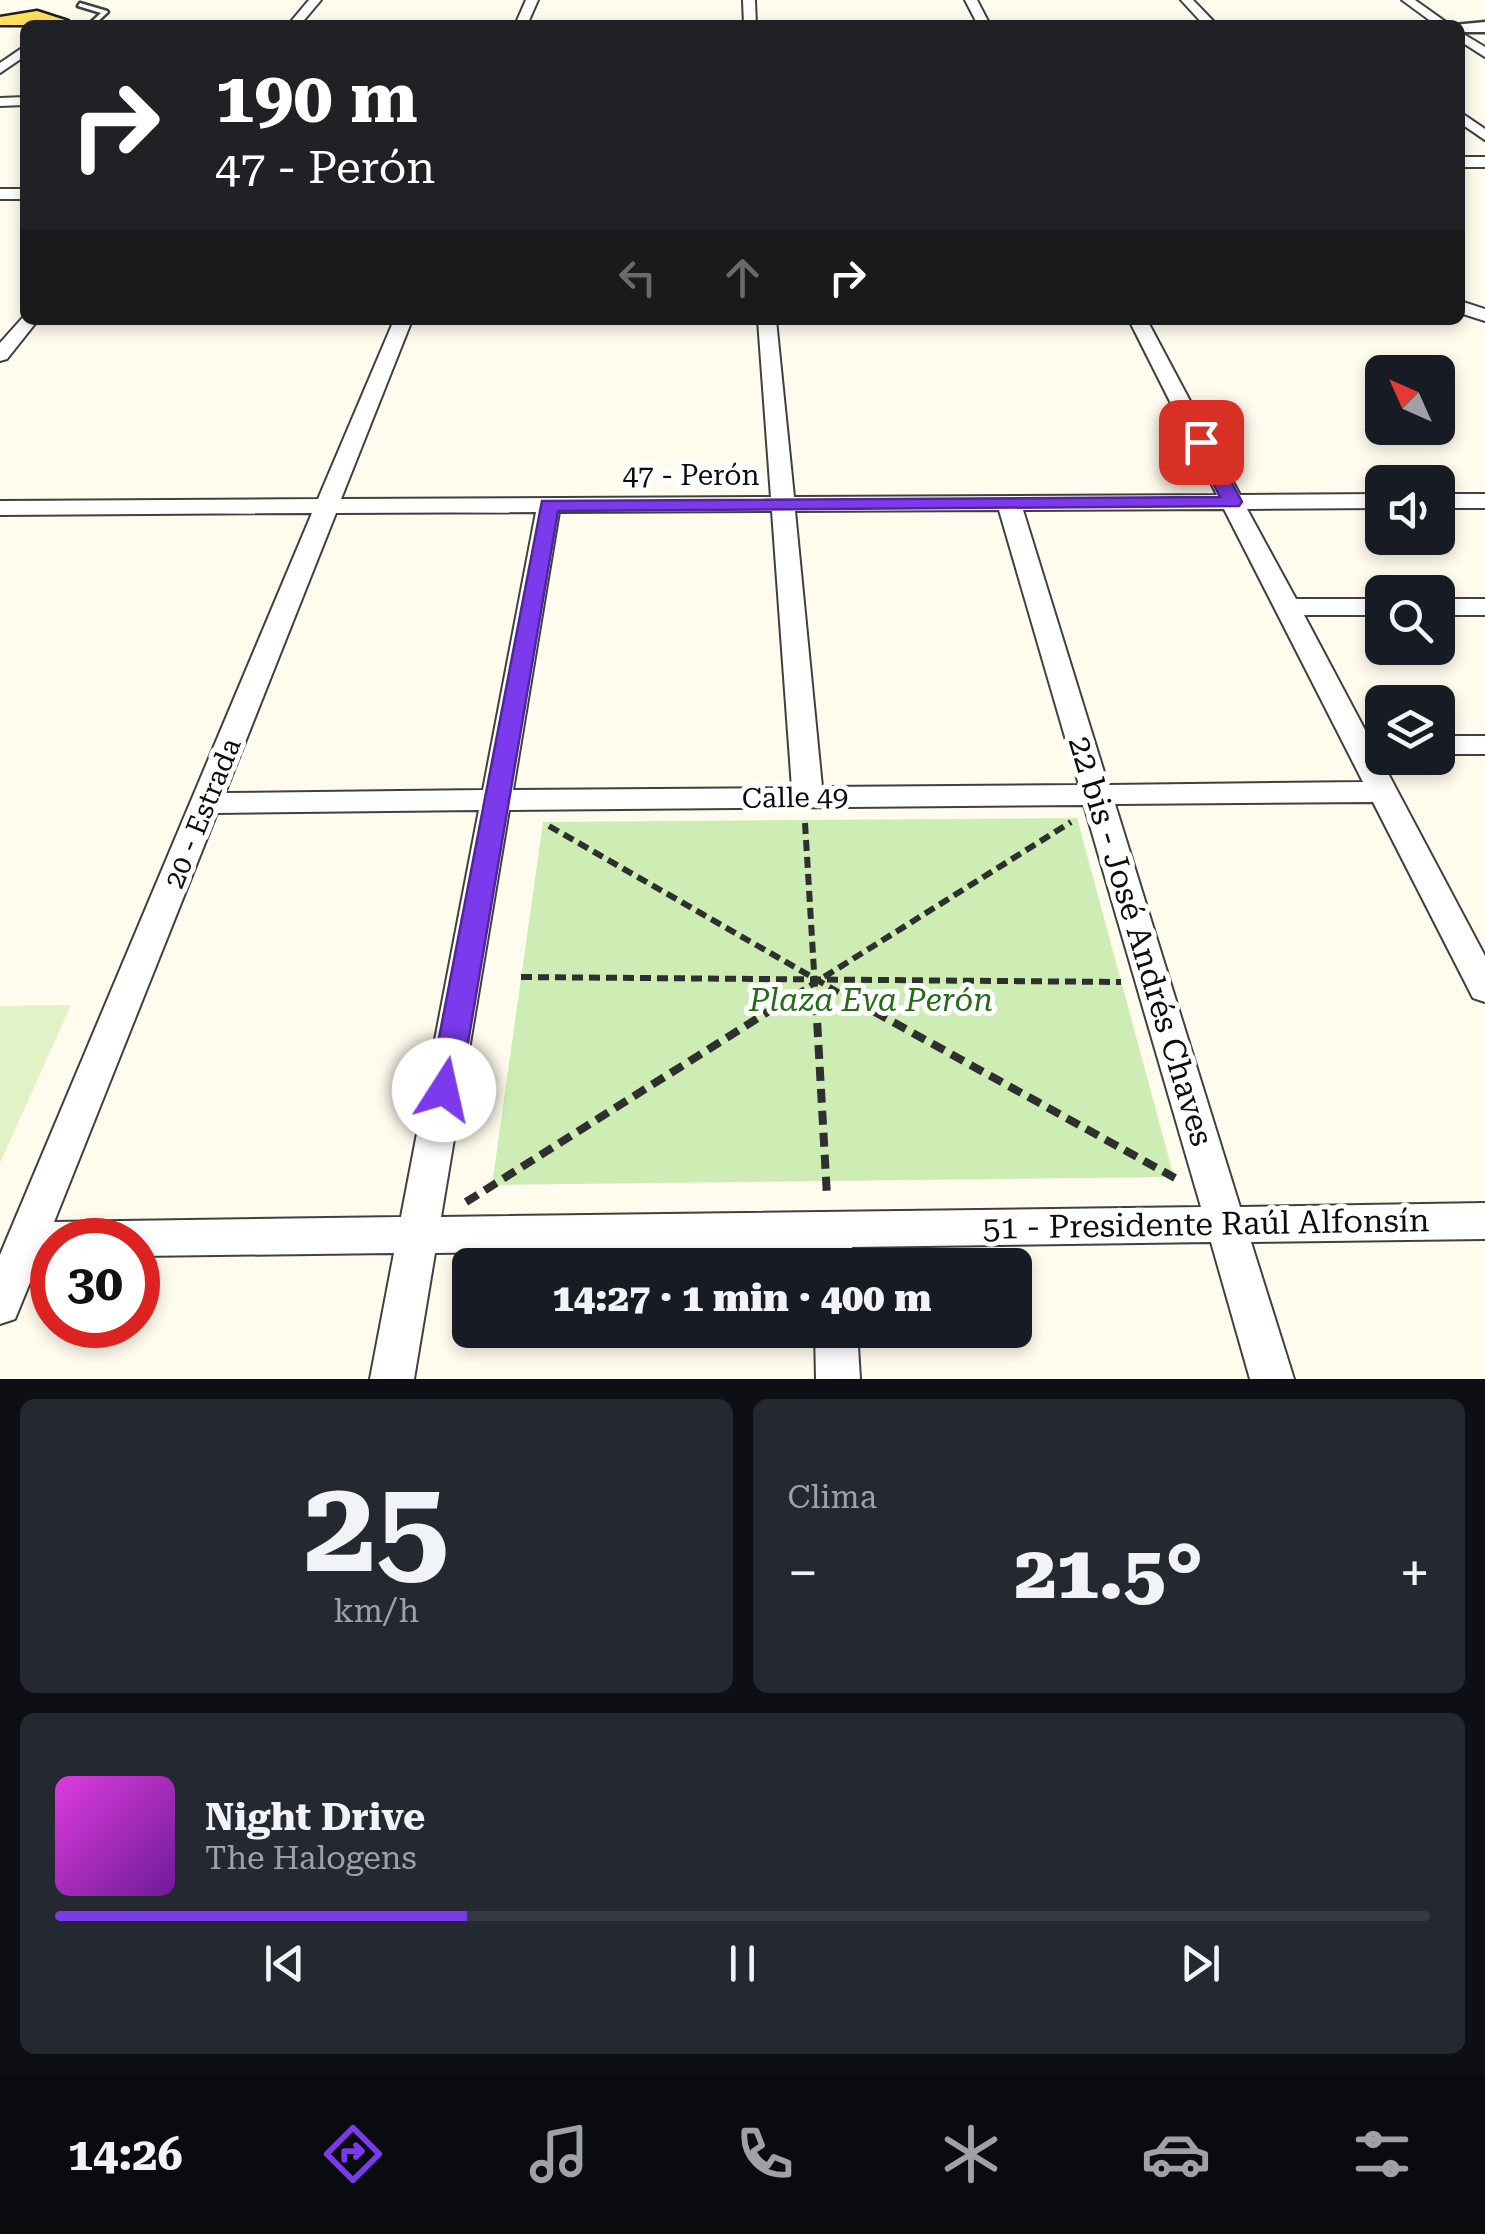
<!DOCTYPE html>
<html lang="es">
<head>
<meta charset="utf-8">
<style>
  body { margin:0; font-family:"Roboto Serif",serif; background:#242831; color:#f1f3f6; height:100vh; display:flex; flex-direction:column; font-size:38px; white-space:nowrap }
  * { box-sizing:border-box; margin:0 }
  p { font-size:32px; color:#9ea1a6 }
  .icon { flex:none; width:55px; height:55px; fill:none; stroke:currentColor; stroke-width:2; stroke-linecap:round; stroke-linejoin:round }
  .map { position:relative; height:1379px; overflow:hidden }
  .drawer { display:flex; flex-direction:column; gap:20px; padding:20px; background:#0d0f14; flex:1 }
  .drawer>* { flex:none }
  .banner { position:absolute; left:20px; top:20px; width:1445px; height:305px; border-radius:15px; box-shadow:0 5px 15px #0003; background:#202124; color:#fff; overflow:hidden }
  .needle { width:65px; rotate:315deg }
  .buttons { position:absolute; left:1365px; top:355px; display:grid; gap:20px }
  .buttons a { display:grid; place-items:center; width:90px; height:90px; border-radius:15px; background:#171b24; box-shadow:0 5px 15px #0003; font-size:50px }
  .speed { position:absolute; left:30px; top:1218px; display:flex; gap:20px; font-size:50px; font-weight:700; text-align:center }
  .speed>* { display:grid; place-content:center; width:130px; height:130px; border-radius:50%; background:#171b24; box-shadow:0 5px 15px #0003; line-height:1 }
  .speed .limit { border:15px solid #d22; background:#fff; color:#111 }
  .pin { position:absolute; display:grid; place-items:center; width:85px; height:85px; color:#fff; margin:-42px; border-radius:20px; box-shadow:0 5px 15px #0006 }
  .me { position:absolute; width:110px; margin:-55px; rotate:10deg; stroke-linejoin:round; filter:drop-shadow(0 0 8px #0008) }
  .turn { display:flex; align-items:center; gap:35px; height:210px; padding:0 30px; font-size:45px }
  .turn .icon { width:130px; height:130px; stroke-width:2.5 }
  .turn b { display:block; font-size:70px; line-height:85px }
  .lanes { display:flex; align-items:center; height:95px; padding:0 30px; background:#0003; justify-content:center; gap:50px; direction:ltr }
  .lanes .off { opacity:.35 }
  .big { font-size:75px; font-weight:800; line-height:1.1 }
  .drawer .tile { flex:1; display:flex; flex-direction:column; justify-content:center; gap:15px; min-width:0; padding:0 35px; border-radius:15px; background:#242831 }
  .drawer .dial { align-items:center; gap:0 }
  .dial b { font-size:130px; line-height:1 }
  .song { display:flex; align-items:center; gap:30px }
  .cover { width:120px; height:120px; border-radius:15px; background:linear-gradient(135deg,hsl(300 70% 55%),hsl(280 70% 35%)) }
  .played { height:10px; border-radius:5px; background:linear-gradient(90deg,#7c3aed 30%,#363941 30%) }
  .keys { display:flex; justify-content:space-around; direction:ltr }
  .heat { display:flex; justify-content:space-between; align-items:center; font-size:55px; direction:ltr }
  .drawer .tiles { flex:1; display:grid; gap:20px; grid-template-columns:1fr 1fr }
  .tile:last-child { grid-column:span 2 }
  .trip { position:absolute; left:452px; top:1248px; width:580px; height:100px; border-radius:15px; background:#171b24; box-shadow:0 5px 15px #0003; font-weight:800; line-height:100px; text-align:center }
  .tab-bar { display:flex; height:160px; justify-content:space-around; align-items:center; background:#090b0e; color:#9ea1a6 }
  .tab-bar .icon { width:70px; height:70px }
  .tab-bar .selected { color:#7c3aed }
  .tab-bar b { font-size:45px; color:#f1f3f6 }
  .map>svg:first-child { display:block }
  .green { fill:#ceedb4 }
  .pitch { fill:#e1f3c6 }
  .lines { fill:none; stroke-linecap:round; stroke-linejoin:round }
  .service-casing { stroke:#404040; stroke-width:5 }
  .minor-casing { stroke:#404040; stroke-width:4 }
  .tertiary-casing { stroke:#404040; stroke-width:5 }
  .primary-casing { stroke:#1e1e1e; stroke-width:5 }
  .path-far1 { stroke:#2f2f2f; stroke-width:6; stroke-dasharray:11 6; stroke-linecap:butt }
  .path { stroke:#2f2f2f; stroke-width:8; stroke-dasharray:14 8; stroke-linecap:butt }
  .service { fill:#fff; fill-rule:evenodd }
  .minor { fill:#fff; fill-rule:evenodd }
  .tertiary { fill:#fff; fill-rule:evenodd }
  .primary { fill:#ffe05e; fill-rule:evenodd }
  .route { fill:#7c3aed; stroke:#51269a; stroke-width:2.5 }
  .labels { text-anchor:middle; stroke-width:10; stroke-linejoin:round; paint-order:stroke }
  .street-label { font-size:28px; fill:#0d0d0d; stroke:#fff }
  .near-street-label { font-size:32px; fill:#0d0d0d; stroke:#fff }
  .near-park-label { font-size:32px; font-style:italic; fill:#256b18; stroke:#fff }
</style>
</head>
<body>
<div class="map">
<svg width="1485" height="1379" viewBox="0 0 1485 1379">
  <rect width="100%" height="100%" fill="#fffcee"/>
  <path class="green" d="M 1077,818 L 1174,1177 L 492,1185 L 543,822 Z"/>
  <path class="pitch" d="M 71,1005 L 0,1163 L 0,1006 Z"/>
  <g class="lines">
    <g class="service-casing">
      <path id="service" d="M 80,3 L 107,11 L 108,12 L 94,25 L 88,25 L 101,13 L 78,6 Z"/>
    </g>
    <g class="minor-casing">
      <g id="minor">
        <path d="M 309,0 L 321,0 L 300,25 L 288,25 Z"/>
        <path d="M 526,0 L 538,0 L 527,25 L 515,25 Z"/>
        <path d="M 743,0 L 755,0 L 756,25 L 744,25 Z"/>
        <path d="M 965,0 L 977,0 L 990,25 L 978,25 Z"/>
        <path d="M 1181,0 L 1193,0 L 1217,25 L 1204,25 Z"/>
        <path d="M 1402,0 L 1415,0 L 1450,25 L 1436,25 Z"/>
        <path d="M 1460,32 L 1485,47 L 1485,57 L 1460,41 Z"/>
        <path d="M 25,46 L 25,56 L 0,73 L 0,63 Z"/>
        <path d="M 25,97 L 25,105 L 0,106 L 0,98 Z"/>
        <path d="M 1460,112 L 1485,129 L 1485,140 L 1460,123 Z"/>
        <rect x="1460" y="157" width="25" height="10"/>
        <rect x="0" y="189" width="25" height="10"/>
        <path d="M 1460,301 L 1485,309 L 1485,321 L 1460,313 Z"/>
        <path d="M 25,315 L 25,320 L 38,320 L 7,359 L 0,361 L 0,343 Z"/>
        <path d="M 394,320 L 412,320 L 341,499 L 771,497 L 758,320 L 776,320 L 794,497 L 1217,495 L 1129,320 L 1147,320 L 1240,495 L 1382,494 L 1382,508 L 1247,509 L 1296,599 L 1382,599 L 1382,615 L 1304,615 L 1485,956 L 1485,1002 L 1473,998 L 1373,802 L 1115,804 L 1240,1207 L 1485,1203 L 1485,1239 L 1251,1242 L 1294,1379 L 1250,1379 L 1211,1242 L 852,1247 L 854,1265 L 812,1265 L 812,1248 L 435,1253 L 414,1379 L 370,1379 L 394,1253 L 138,1256 L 138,1240 L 52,1240 L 52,1258 L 40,1258 L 15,1319 L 0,1324 L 0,1255 L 312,513 L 0,515 L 0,501 L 318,499 ZM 1224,509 L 1363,782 L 1108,785 L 1023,510 ZM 999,510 L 1079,785 L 822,787 L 795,511 ZM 772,511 L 792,788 L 513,790 L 559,512 ZM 536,512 L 483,790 L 225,793 L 336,513 ZM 1084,805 L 1201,1207 L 441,1217 L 509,810 ZM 479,810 L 401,1217 L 54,1222 L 217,813 Z"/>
        <rect x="1438" y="494" width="47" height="14"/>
        <rect x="1438" y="599" width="47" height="16"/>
        <rect x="1438" y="736" width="47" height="18"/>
        <path d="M 815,1330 L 857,1330 L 860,1379 L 816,1379 Z"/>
      </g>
    </g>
    <g class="tertiary-casing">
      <path id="tertiary" d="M 1485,22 L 1485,32 L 1460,32 L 1460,25 L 1454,25 Z"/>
    </g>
    <g class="primary-casing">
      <path id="primary" d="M 37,11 L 68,21 L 65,25 L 0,25 L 0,17 Z"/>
    </g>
    <g class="path-far1">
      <path d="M 805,823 L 816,1004"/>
      <path d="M 549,826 L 859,1004"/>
      <path d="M 521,977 L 1121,982"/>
      <path d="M 781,1004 L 1071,822"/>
    </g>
    <g class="path">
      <path d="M 816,1001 L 827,1196"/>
      <path d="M 855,1001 L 1175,1178"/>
      <path d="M 466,1202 L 785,1001"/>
    </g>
    <use href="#service" class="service"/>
    <use href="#minor" class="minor"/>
    <use href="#tertiary" class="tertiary"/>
    <use href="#primary" class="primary"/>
  </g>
  <path class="route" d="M 1201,436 L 1210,442 L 1242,502 L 1239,506 L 558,511 L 460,1090 L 455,1098 L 444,1102 L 433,1098 L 429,1090 L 542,501 L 1220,497 L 1192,442 Z"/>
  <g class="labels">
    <g class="street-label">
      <text x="691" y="485">47 - Perón</text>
      <text transform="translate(795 797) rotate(-1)" y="10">Calle 49</text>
      <text transform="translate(202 813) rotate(-68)" y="10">20 - Estrada</text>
    </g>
    <g class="near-street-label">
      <text transform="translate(1141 941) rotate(73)" y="11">22 bis - José Andrés Chaves</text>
      <text transform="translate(1206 1224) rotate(-1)" y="11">51 - Presidente Raúl Alfonsín</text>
    </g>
    <g class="near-park-label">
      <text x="871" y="1011">Plaza Eva Perón</text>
    </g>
  </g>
</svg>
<div class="buttons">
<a><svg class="needle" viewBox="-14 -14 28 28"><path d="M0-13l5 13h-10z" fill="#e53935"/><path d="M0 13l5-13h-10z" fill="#9ea1a6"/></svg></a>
<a><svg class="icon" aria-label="sound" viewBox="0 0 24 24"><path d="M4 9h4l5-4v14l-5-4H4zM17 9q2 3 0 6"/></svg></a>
<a><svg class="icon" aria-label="search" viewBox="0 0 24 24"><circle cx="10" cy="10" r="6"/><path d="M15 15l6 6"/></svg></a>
<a><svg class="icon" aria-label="layers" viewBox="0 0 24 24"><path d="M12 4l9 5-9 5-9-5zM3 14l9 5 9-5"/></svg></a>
</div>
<div class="speed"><div class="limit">30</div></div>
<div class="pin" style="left:1201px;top:442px;background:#d93025"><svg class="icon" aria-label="arrive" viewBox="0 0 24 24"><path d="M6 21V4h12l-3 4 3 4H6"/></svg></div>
<svg class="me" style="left:444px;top:1090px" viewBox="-20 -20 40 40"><circle r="19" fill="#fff"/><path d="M0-13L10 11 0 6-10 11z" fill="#7c3aed"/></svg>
<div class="trip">14:27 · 1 min · 400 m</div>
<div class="banner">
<div class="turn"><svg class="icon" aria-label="right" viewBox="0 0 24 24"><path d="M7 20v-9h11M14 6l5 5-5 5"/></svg><div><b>190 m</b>47 - Perón</div></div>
<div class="lanes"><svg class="icon off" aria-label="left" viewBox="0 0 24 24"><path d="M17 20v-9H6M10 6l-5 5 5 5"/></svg><svg class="icon off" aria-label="ahead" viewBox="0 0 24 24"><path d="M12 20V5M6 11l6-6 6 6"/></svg><svg class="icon" aria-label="right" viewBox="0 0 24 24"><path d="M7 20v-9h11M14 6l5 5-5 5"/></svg></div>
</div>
</div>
<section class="drawer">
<div class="tiles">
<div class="tile dial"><b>25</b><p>km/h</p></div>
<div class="tile"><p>Clima</p>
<div class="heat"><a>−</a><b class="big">21.5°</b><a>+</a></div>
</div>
<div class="tile">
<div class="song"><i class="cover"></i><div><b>Night Drive</b><p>The Halogens</p></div></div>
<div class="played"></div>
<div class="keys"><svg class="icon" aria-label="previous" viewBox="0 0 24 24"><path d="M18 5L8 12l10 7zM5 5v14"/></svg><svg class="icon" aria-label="pause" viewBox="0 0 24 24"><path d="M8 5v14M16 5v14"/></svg><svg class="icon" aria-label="next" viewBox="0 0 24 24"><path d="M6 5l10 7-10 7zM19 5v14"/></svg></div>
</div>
</div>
</section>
<nav class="tab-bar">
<b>14:26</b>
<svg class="icon selected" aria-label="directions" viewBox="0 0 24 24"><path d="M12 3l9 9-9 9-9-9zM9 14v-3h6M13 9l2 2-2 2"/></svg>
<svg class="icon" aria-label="music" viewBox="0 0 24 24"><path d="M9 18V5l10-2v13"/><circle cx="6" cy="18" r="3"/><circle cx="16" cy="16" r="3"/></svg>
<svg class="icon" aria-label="phone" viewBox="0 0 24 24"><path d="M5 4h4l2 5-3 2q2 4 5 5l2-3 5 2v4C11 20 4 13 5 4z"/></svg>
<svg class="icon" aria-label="climate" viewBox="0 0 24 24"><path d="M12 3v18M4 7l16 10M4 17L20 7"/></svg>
<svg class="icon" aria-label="car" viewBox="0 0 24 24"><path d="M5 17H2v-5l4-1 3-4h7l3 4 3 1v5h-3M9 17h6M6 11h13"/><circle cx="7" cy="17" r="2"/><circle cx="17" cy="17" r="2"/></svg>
<svg class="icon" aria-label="filters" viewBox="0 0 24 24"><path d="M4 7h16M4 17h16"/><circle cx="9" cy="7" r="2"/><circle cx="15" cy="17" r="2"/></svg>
</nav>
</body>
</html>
